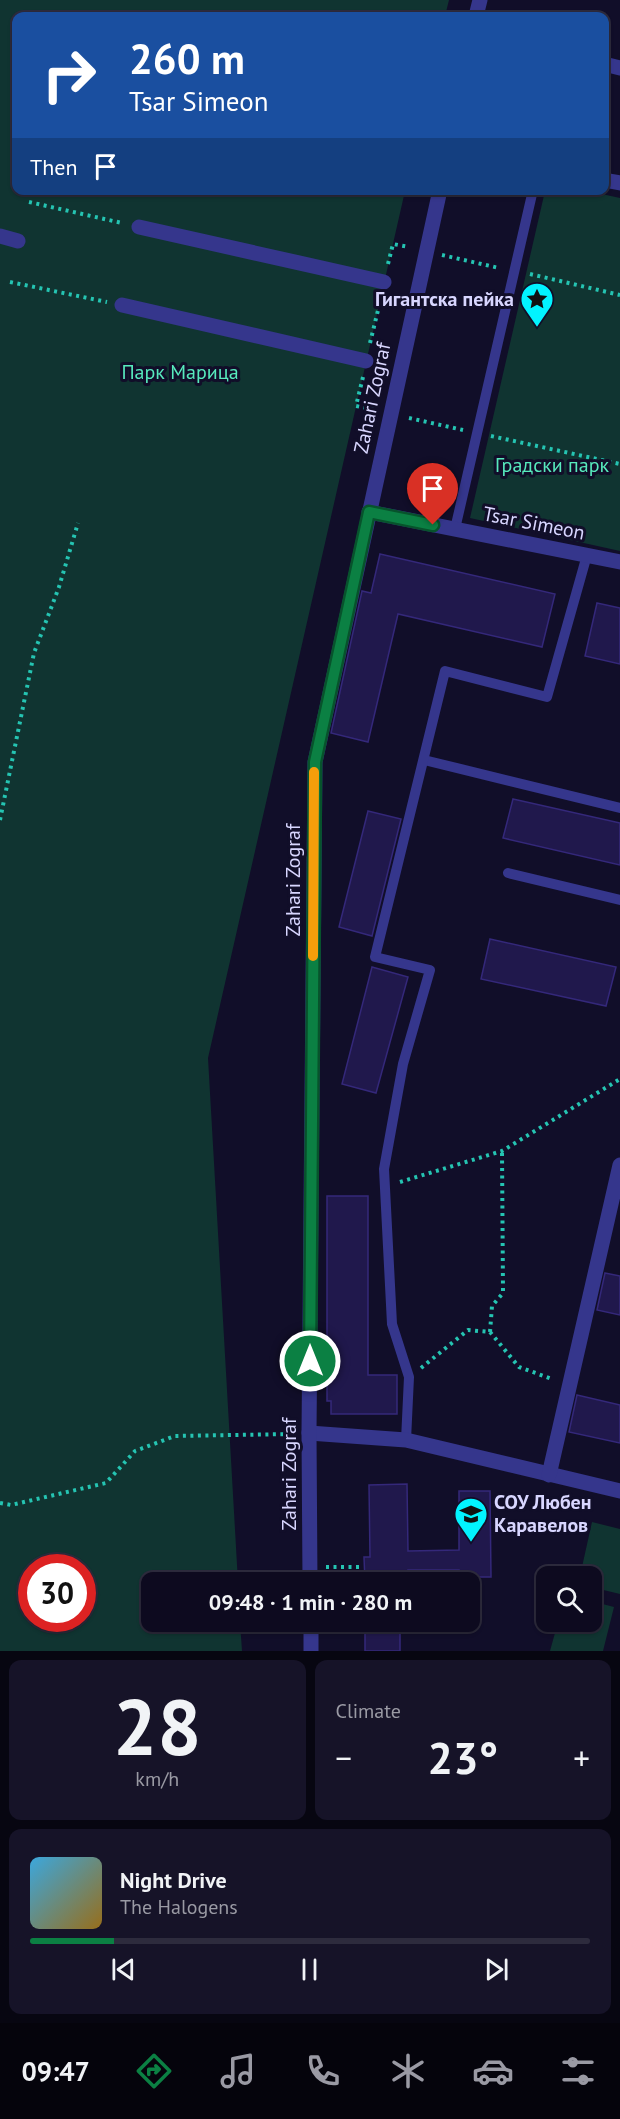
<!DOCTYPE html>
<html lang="en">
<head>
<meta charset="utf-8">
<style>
  body { margin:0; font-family:"PT Sans",sans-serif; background:#161328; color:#f1f3f6; height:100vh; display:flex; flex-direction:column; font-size:22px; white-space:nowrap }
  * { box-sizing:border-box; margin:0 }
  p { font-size:20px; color:#9a9aa4 }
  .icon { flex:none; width:33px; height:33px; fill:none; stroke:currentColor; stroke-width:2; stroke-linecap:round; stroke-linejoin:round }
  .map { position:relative; height:1651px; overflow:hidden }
  .sheet { display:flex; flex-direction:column; gap:9px; padding:9px; background:#070611; flex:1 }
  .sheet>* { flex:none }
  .guide { position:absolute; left:12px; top:12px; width:597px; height:183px; border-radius:12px; box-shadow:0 2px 4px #0004,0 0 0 2px #2d2b3d; background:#1a4fa0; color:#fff; overflow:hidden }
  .controls { position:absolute; left:536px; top:1566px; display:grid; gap:12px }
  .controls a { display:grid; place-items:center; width:66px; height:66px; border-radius:12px; background:#0d0a1f; box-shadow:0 2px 4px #0004,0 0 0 2px #2d2b3d; font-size:30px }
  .speed { position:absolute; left:18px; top:1554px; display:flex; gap:12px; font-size:30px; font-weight:700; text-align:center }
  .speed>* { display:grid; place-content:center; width:78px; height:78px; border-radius:50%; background:#0d0a1f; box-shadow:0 2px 4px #0004,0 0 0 2px #2d2b3d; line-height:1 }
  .speed .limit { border:9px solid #d22; background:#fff; color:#111 }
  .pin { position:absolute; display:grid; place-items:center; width:51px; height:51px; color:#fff; margin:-62px -26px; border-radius:50% 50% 50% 0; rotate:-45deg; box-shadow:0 0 6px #0007 }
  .pin .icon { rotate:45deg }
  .me { position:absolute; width:66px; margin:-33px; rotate:0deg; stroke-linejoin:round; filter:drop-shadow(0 0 4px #0008) }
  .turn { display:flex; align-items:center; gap:21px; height:126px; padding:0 18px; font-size:27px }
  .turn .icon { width:78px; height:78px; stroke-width:2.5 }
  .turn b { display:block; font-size:42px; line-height:51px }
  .then { display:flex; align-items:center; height:57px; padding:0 18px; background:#0003; gap:12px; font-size:22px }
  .big { font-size:45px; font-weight:700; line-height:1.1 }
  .sheet .tile { flex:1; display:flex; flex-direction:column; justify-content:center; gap:9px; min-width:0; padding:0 21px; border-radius:12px; background:#161328 }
  .sheet .dial { align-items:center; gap:0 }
  .dial b { font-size:78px; line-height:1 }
  .song { display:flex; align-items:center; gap:18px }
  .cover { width:72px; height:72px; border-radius:9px; background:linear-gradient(135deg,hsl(200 70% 55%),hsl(40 70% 35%)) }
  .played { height:6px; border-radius:3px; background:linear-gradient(90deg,#0b8043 15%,#2d2b3d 15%) }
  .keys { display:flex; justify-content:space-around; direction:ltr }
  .heat { display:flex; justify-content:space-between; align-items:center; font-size:33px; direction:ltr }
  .sheet .tiles { flex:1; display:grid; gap:9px; grid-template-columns:1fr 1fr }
  .tile:last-child { grid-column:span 2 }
  .trip { position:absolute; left:141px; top:1572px; width:339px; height:60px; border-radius:12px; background:#0d0a1f; box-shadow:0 2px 4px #0004,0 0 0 2px #2d2b3d; font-weight:700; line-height:60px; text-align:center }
  .tab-bar { display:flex; height:96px; justify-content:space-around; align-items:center; background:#05040c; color:#9a9aa4 }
  .tab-bar .icon { width:42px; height:42px }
  .tab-bar .selected { color:#0b8043 }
  .tab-bar b { font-size:27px; color:#f1f3f6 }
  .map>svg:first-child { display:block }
  .green { fill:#103431; fill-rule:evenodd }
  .building { fill:#20184c; stroke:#34287a; stroke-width:1.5 }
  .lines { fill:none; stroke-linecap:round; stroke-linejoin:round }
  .path { stroke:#25c4b2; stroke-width:4; stroke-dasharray:3 4.5; stroke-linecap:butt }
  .service { stroke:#35368c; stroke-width:10 }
  .pedestrian { stroke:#35368c; stroke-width:15 }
  .minor { stroke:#35368c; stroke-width:15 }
  .route-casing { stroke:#07532c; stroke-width:15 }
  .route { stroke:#0b8043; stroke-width:10 }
  .slow { stroke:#f59e0b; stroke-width:10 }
  .labels { text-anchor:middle; stroke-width:6; stroke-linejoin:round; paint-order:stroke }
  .poi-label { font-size:20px; font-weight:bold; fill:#d8d6ff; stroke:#110e29; text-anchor:end }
  .park-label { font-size:20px; fill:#57eabd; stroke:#110e29 }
  .street-label { font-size:20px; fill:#d8d6ff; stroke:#110e29 }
</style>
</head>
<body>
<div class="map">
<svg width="620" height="1651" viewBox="0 0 620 1651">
  <rect width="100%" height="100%" fill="#110e29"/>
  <g class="green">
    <path d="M 0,0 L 449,0 L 445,16 L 16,16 L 16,190 L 405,191 L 208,1058 L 238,1582 L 152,1582 L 152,1622 L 240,1622 L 242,1651 L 0,1651 ZM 32,1568 L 82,1568 L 82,1618 L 32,1618 Z"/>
    <path d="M 545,191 L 588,191 L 620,198 L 620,551 L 470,518 Z"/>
    <path d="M 592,1522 L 620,1529 L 620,1594 L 591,1587 L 591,1576 L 580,1576 Z"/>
    <path d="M 591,1601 L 614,1607 L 603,1651 L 550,1651 L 558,1622 L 591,1622 Z"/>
  </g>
  <g class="building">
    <path d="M 380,554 L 555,594 L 542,647 L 398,614 L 368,742 L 331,733 L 362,591 L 371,593 Z"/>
    <path d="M 597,603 L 620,608 L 620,664 L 585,656 Z"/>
    <path d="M 513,799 L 620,823 L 620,865 L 503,838 Z"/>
    <path d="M 368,811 L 401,819 L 372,936 L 339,927 Z"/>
    <path d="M 490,939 L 616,967 L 606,1006 L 481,979 Z"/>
    <path d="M 372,967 L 408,977 L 376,1093 L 342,1084 Z"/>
    <path d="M 327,1196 L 368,1196 L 368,1375 L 397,1375 L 397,1414 L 331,1414 L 331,1401 L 327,1401 Z"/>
    <path d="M 605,1273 L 620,1276 L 620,1315 L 597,1310 Z"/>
    <path d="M 577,1395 L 620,1405 L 620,1443 L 569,1432 Z"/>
    <path d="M 407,1484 L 408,1551 L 459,1550 L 459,1491 L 490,1491 L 491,1577 L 459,1577 L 459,1570 L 408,1570 L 408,1582 L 365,1582 L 364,1557 L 370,1557 L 369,1485 Z"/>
    <rect x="365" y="1622" width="35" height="29"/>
  </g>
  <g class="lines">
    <g class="path">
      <path d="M 29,202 L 122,223"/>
      <path d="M 442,255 L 499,268"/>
      <path d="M 388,264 L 393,244 L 409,247"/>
      <path d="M 530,274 L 620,295"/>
      <path d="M 10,282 L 107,302"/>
      <path d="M 370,343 L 381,298"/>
      <path d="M 363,377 L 356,406 L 376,410"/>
      <path d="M 409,418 L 463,430"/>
      <path d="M 491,436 L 620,464"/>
      <path d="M 0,820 L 34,653 L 59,587 L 78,523"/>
      <path d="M 400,1182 L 502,1151 L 620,1079"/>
      <path d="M 490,1332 L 492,1306 L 503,1293 L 502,1151"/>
      <path d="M 421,1368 L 468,1330 L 490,1332 L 519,1367 L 552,1379"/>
      <path d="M 0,1503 L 11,1505 L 106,1483 L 135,1451 L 175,1436 L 292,1434"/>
      <path d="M 326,1567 L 359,1567"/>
    </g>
    <g class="service">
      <path d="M 455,529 L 533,190"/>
      <path d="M 424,760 L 620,808"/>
      <path d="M 508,873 L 620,900"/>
      <path d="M 406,1440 L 409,1377 L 392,1324 L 384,1169 L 403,1064 L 430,970 L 375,957 L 445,671 L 547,697 L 587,555"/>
    </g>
    <g class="pedestrian">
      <path d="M 139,227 L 384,282"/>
      <path d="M 0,236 L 18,241"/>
      <path d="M 122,305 L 366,361"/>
    </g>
    <g class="minor">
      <path d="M 476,16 L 480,0"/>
      <path d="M 604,64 L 620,68"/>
      <path d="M 604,180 L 620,183"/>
      <path d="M 369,512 L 620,562"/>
      <path d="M 309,1433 L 406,1440 L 620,1491"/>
      <path d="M 549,1475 L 620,1165"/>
      <path d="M 310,1582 L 309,1433 L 315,762 L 440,190"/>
      <path d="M 311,1622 L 311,1651"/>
    </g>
  </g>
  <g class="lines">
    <g class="route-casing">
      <path id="route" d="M 310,1361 L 315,762 L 369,512 L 433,525"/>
    </g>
    <use href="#route" class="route"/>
    <path class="slow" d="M 313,956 L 314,772"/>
  </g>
  <defs>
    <g id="sight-pin" transform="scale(1.725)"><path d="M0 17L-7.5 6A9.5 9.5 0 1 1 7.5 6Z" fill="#02f3ff" stroke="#110e29"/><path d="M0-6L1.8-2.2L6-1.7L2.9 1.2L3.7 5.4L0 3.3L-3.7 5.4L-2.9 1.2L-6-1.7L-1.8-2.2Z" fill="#111"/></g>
    <g id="school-pin" transform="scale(1.725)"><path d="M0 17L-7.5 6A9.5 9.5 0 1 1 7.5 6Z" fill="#02f3ff" stroke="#110e29"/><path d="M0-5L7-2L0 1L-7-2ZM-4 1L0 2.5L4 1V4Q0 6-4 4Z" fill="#111"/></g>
  </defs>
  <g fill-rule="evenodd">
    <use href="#sight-pin" x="537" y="299"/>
    <use href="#school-pin" x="471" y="1514"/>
  </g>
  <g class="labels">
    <g class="poi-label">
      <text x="514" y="306">Гигантска пейка</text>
      <text x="494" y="1509" text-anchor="start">СОУ Любен<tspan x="494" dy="23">Каравелов</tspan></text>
    </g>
    <g class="park-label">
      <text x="180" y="379">Парк Марица</text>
      <text x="552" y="472">Градски парк</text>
    </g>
    <g class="street-label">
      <text transform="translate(372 398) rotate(-78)" y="7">Zahari Zograf</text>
      <text transform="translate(534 523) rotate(11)" y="7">Tsar Simeon</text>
      <text transform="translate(293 880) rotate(-90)" y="7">Zahari Zograf</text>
      <text transform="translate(289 1474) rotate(-90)" y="7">Zahari Zograf</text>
    </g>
  </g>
</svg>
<div class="controls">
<a><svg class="icon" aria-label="search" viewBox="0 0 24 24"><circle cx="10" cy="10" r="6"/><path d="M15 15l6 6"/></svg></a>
</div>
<div class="speed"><div class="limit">30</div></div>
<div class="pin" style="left:433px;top:525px;background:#d93025"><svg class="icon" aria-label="arrive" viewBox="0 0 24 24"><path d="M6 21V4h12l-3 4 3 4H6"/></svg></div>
<svg class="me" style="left:310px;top:1361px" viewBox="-20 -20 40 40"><circle r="17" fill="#0b8043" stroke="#fff" stroke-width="3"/><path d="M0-11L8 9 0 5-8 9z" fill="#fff"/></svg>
<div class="trip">09:48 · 1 min · 280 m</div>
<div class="guide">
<div class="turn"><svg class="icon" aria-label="right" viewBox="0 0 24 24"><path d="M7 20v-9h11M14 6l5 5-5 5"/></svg><div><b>260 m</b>Tsar Simeon</div></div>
<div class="then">Then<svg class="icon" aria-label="arrive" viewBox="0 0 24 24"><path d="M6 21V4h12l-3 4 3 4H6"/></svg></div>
</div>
</div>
<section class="sheet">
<div class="tiles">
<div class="tile dial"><b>28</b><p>km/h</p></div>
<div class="tile"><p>Climate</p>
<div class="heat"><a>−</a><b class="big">23°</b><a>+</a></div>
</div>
<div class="tile">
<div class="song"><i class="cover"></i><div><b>Night Drive</b><p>The Halogens</p></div></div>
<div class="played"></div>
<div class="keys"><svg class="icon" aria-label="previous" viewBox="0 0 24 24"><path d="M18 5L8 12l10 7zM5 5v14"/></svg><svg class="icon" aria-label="pause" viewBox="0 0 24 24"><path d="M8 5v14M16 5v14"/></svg><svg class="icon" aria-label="next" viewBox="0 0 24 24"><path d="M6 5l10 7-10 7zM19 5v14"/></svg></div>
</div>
</div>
</section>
<nav class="tab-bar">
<b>09:47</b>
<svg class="icon selected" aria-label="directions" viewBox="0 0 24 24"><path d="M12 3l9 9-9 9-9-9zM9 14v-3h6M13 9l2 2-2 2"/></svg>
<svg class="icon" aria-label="music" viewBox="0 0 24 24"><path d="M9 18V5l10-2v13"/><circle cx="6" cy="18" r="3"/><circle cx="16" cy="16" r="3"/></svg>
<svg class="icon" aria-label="phone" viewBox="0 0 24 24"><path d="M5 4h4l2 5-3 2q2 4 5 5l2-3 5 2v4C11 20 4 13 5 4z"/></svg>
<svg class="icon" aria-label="climate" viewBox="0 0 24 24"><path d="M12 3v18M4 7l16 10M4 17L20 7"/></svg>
<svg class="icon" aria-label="car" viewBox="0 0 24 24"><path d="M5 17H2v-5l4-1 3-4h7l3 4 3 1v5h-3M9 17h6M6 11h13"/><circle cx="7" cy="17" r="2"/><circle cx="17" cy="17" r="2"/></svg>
<svg class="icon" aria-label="filters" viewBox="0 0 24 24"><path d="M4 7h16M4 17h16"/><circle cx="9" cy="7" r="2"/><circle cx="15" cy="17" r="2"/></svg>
</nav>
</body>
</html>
